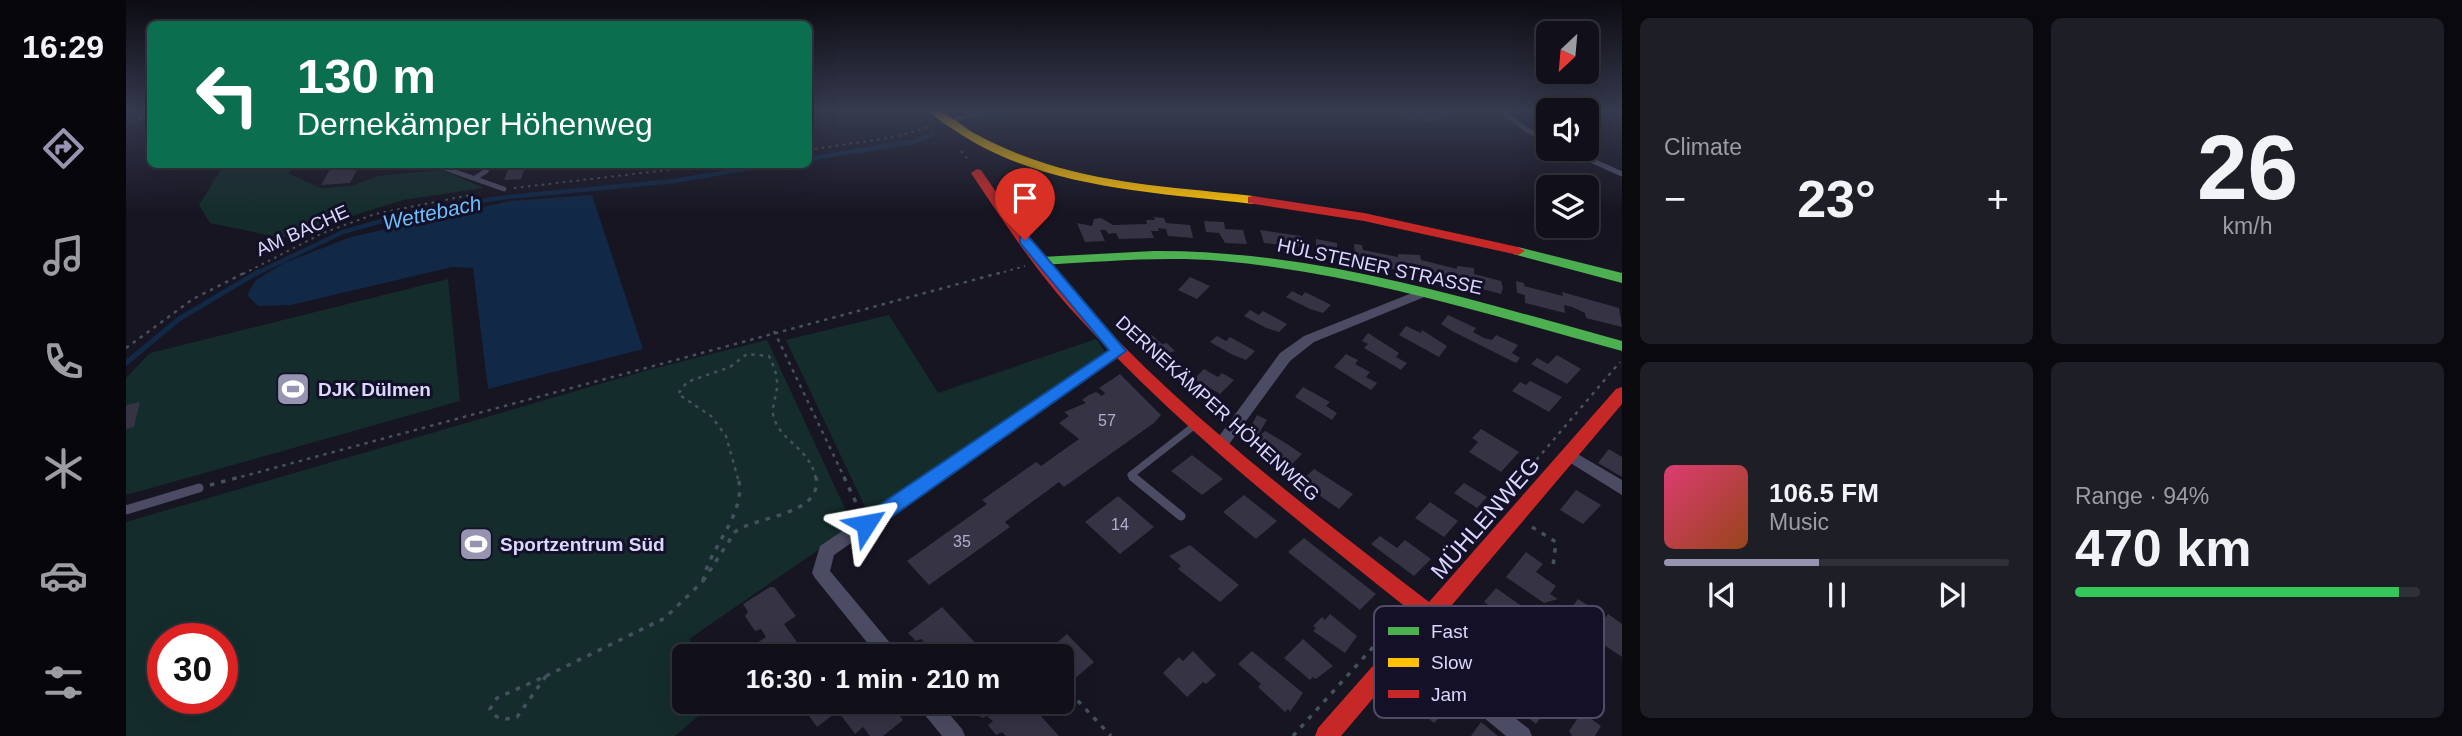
<!DOCTYPE html>
<html lang="en">
<head>
<meta charset="utf-8">
<style>
  body { margin:0; font-family:Helvetica,sans-serif; background:#1e1e27; color:#f1f3f6; height:100vh; display:flex; flex-direction:column; font-size:26px; white-space:nowrap }
  * { box-sizing:border-box; margin:0 }
  p { font-size:23px; color:#9c9da2 }
  .icon { flex:none; width:38px; height:38px; fill:none; stroke:currentColor; stroke-width:2; stroke-linecap:round; stroke-linejoin:round }
  .map { position:relative; flex:1; overflow:hidden }
  .sheet { display:flex; flex-direction:column; gap:18px; padding:18px; background:#09090e; width:840px }
  .sheet>* { flex:none }
  .guide { position:absolute; left:21px; top:21px; width:665px; height:147px; border-radius:10px; box-shadow:0 7px 28px #0002,0 0 0 2px #303039; background:#0b6e4f; color:#fff; overflow:hidden }
  .needle { width:46px; rotate:206deg }
  .fabs { position:absolute; left:1410px; top:21px; display:grid; gap:14px }
  .fabs a { display:grid; place-items:center; width:63px; height:63px; border-radius:10px; background:#11101a; box-shadow:0 7px 28px #0002,0 0 0 2px #303039; font-size:35px }
  .speed { position:absolute; left:21px; top:623px; display:flex; gap:14px; font-size:35px; font-weight:700; text-align:center }
  .speed>* { display:grid; place-content:center; width:91px; height:91px; border-radius:50%; background:#11101a; box-shadow:0 7px 28px #0002,0 0 0 2px #303039; line-height:1 }
  .speed .limit { border:10px solid #d22; background:#fff; color:#111 }
  .pin { position:absolute; display:grid; place-items:center; width:60px; height:60px; color:#fff; margin:-72px -30px; border-radius:50% 50% 50% 0; rotate:-45deg; box-shadow:0 0 7px #0007 }
  .pin .icon { rotate:45deg }
  .me { position:absolute; width:77px; margin:-38px; rotate:56deg; stroke-linejoin:round; filter:drop-shadow(0 0 5px #0008) }
  .turn { display:flex; align-items:center; gap:24px; height:147px; padding:0 35px; font-size:32px }
  .turn .icon { width:91px; height:91px; stroke-width:2.5 }
  .turn b { display:block; font-size:49px; line-height:60px }
  .big { font-size:52px; font-weight:700; line-height:1.1 }
  .sheet .card { flex:1; display:flex; flex-direction:column; justify-content:center; gap:10px; min-width:0; padding:0 24px; border-radius:10px; background:#1e1e27 }
  .sheet .dial { align-items:center; gap:0 }
  .dial b { font-size:91px; line-height:1 }
  .song { display:flex; align-items:center; gap:21px }
  .cover { width:84px; height:84px; border-radius:10px; background:linear-gradient(135deg,hsl(340 70% 55%),hsl(20 70% 35%)) }
  .played { height:7px; border-radius:4px; background:linear-gradient(90deg,#9694b1 45%,#303039 45%) }
  .keys { display:flex; justify-content:space-around; direction:ltr }
  .heat { display:flex; justify-content:space-between; align-items:center; font-size:38px; direction:ltr }
  .charge { height:10px; border-radius:5px; background:linear-gradient(90deg,#34c759 94%,#303039 0) }
  .sheet .tiles { flex:1; display:grid; gap:18px; grid-template-columns:repeat(2,1fr) }
  .trip { position:absolute; left:546px; top:644px; width:402px; height:70px; border-radius:10px; background:#11101a; box-shadow:0 7px 28px #0002,0 0 0 2px #303039; font-weight:700; line-height:70px; text-align:center }
  main { display:flex; flex:1; min-height:0 }
  .tabs { display:flex; flex-direction:column; width:126px; justify-content:space-around; align-items:center; background:#07060a; color:#9c9da2 }
  .tabs .icon { width:49px; height:49px }
  .tabs .on { color:#9694b1 }
  .tabs b { font-size:32px; color:#f1f3f6 }
  .map>svg:first-child { display:block }
  .green { fill:#142d2c; fill-rule:evenodd }
  .water { fill:#112847 }
  .lines { fill:none; stroke-linecap:round; stroke-linejoin:round }
  .stream-far1 { stroke:#112847; stroke-width:4.5 }
  .stream { stroke:#112847; stroke-width:5 }
  .building { fill:#353344 }
  .path-far2 { stroke:#45515e; stroke-width:2; stroke-dasharray:2.5 4.5; stroke-linecap:butt }
  .path-far1 { stroke:#45515e; stroke-width:2.5; stroke-dasharray:3.5 5; stroke-linecap:butt }
  .path { stroke:#45515e; stroke-width:3.5; stroke-dasharray:4.5 7; stroke-linecap:butt }
  .lane-far2 { stroke:#4b4b63; stroke-width:5 }
  .lane-far1 { stroke:#4b4b63; stroke-width:7 }
  .lane { stroke:#4b4b63; stroke-width:9 }
  .street { fill:#4b4b63; fill-rule:evenodd }
  .fast { fill:#4caf50; fill-rule:evenodd }
  .slow { fill:#ffc107; fill-rule:evenodd }
  .jam { fill:#c62828; fill-rule:evenodd }
  .rail-casing { stroke:#455b6a; stroke-width:6 }
  .rail { stroke:#131027; stroke-width:4.5; stroke-dasharray:12; stroke-linecap:butt }
  .route { fill:#1a73e8; stroke:#114b97; stroke-width:2 }
  .labels { text-anchor:middle; stroke-width:6; stroke-linejoin:round; paint-order:stroke }
  .number-label { font-size:16px; fill:#b1afd0 }
  .street-label { font-size:19px; fill:#dad8fe; stroke:#131027 }
  .poi-label { font-size:19px; font-weight:bold; fill:#dad8fe; stroke:#131027; text-anchor:start }
  .water-label { font-size:21px; font-style:italic; fill:#69bffb; stroke:#131027 }
  .near-street-label { font-size:23px; fill:#dad8fe; stroke:#131027 }
  .key { fill:#131027; stroke:#4f4c68; stroke-width:2 }
  .key-label { font-size:19px; fill:#dad8fe }
</style>
</head>
<body>
<main>
<nav class="tabs">
<b>16:29</b>
<svg class="icon on" aria-label="directions" viewBox="0 0 24 24"><path d="M12 3l9 9-9 9-9-9zM9 14v-3h6M13 9l2 2-2 2"/></svg>
<svg class="icon" aria-label="music" viewBox="0 0 24 24"><path d="M9 18V5l10-2v13"/><circle cx="6" cy="18" r="3"/><circle cx="16" cy="16" r="3"/></svg>
<svg class="icon" aria-label="phone" viewBox="0 0 24 24"><path d="M5 4h4l2 5-3 2q2 4 5 5l2-3 5 2v4C11 20 4 13 5 4z"/></svg>
<svg class="icon" aria-label="climate" viewBox="0 0 24 24"><path d="M12 3v18M4 7l16 10M4 17L20 7"/></svg>
<svg class="icon" aria-label="car" viewBox="0 0 24 24"><path d="M5 17H2v-5l4-1 3-4h7l3 4 3 1v5h-3M9 17h6M6 11h13"/><circle cx="7" cy="17" r="2"/><circle cx="17" cy="17" r="2"/></svg>
<svg class="icon" aria-label="filters" viewBox="0 0 24 24"><path d="M4 7h16M4 17h16"/><circle cx="9" cy="7" r="2"/><circle cx="15" cy="17" r="2"/></svg>
</nav>
<div class="map">
<svg width="1496" height="736" viewBox="0 0 1496 736">
  <rect width="100%" height="100%" fill="#171522"/>
  <g class="green">
    <path d="M 98,164 L 168,165 L 163,174 L 195,188 L 225,186 L 252,176 L 315,170 L 358,188 L 277,200 L 156,238 L 84,223 L 73,205 Z"/>
    <path d="M 322,279 L 334,401 L 0,495 L 0,378 L 24,353 Z"/>
    <path d="M 763,315 L 812,393 L 970,339 L 980,353 L 743,515 L 660,340 Z"/>
    <path d="M 641,340 L 727,526 L 563,639 L 574,656 L 558,656 L 558,702 L 589,702 L 549,736 L 0,736 L 0,522 L 522,370 ZM 37,639 L 96,639 L 96,698 L 37,698 Z"/>
  </g>
  <path class="water" d="M 466,195 L 517,349 L 362,389 L 347,268 L 326,267 L 165,305 L 132,306 L 121,295 L 130,280 L 158,263 L 225,237 L 384,201 Z"/>
  <g class="lines">
    <g class="stream-far1">
      <path d="M 848,121 L 891,110"/>
      <path d="M 682,159 L 791,141 L 807,134"/>
      <path d="M 129,274 L 217,232 L 298,209 L 381,197 L 548,181 L 648,164"/>
    </g>
    <path class="stream" d="M 0,363 L 53,319 L 132,272"/>
  </g>
  <g class="building">
    <path d="M 1245,110 L 1300,110 L 1307,114 L 1318,111 L 1326,116 L 1299,123 L 1291,118 L 1283,121 L 1274,115 L 1269,117 L 1260,111 L 1251,113 Z"/>
    <path d="M 207,164 L 234,164 L 224,183 L 195,185 Z"/>
    <path d="M 378,164 L 400,164 L 395,179 L 378,180 L 383,167 L 377,167 Z"/>
    <path d="M 908,185 L 921,203 L 894,208 L 882,190 Z"/>
    <path d="M 1028,217 L 1038,218 L 1040,223 L 1064,225 L 1067,238 L 1042,236 L 1040,229 L 1032,228 L 1033,231 L 1025,231 L 1028,238 L 993,239 L 990,233 L 982,234 L 980,230 L 974,230 L 979,241 L 959,242 L 951,223 L 966,226 L 968,219 L 975,218 L 987,225 L 1021,224 L 1020,220 L 1029,220 Z"/>
    <path d="M 1078,221 L 1098,222 L 1099,229 L 1117,230 L 1121,244 L 1099,243 L 1093,233 L 1080,232 Z"/>
    <path d="M 1134,230 L 1175,236 L 1175,247 L 1138,243 Z"/>
    <path d="M 1190,239 L 1211,243 L 1211,256 L 1190,252 Z"/>
    <path d="M 1228,244 L 1236,245 L 1237,250 L 1272,257 L 1272,254 L 1294,255 L 1295,260 L 1331,269 L 1331,266 L 1348,268 L 1348,274 L 1375,281 L 1377,288 L 1375,294 L 1348,287 L 1348,280 L 1338,278 L 1331,278 L 1331,285 L 1294,276 L 1294,267 L 1286,265 L 1286,269 L 1278,267 L 1278,271 L 1238,263 L 1237,257 L 1229,255 Z"/>
    <path d="M 1064,277 L 1084,286 L 1071,299 L 1052,290 Z"/>
    <path d="M 1390,281 L 1398,283 L 1398,286 L 1437,296 L 1436,292 L 1493,308 L 1496,327 L 1460,318 L 1459,313 L 1446,307 L 1438,305 L 1439,313 L 1399,303 L 1399,295 L 1391,293 Z"/>
    <path d="M 1166,291 L 1176,296 L 1179,292 L 1205,305 L 1197,313 L 1184,309 L 1160,297 Z"/>
    <path d="M 1124,310 L 1133,315 L 1137,311 L 1161,324 L 1153,332 L 1140,328 L 1118,316 Z"/>
    <path d="M 1322,315 L 1350,328 L 1347,332 L 1358,338 L 1366,340 L 1370,335 L 1392,345 L 1386,353 L 1394,358 L 1390,363 L 1326,331 L 1315,324 Z"/>
    <path d="M 1280,326 L 1295,333 L 1296,330 L 1321,346 L 1313,357 L 1273,335 Z"/>
    <path d="M 1242,333 L 1273,353 L 1270,357 L 1281,363 L 1275,370 L 1238,348 L 1242,344 L 1236,341 Z"/>
    <path d="M 1026,335 L 1036,344 L 1041,343 L 1049,351 L 1029,358 L 1012,341 Z"/>
    <path d="M 1091,336 L 1100,341 L 1104,337 L 1129,351 L 1120,360 L 1107,355 L 1084,342 Z"/>
    <path d="M 1220,354 L 1232,360 L 1229,364 L 1244,372 L 1240,377 L 1251,383 L 1245,390 L 1208,367 Z"/>
    <path d="M 1431,355 L 1455,369 L 1441,384 L 1405,364 L 1411,358 L 1422,364 Z"/>
    <path d="M 1078,369 L 1092,377 L 1096,373 L 1108,380 L 1094,394 L 1068,379 Z"/>
    <path d="M 994,374 L 1035,415 L 1028,423 L 938,487 L 933,482 L 879,522 L 884,527 L 803,585 L 781,561 L 861,504 L 856,500 L 910,462 L 915,466 L 953,439 L 933,423 L 943,416 L 938,412 L 960,403 L 956,400 L 963,395 L 970,392 L 976,396 L 979,393 L 973,388 Z"/>
    <path d="M 1404,381 L 1436,397 L 1423,412 L 1386,391 L 1394,382 L 1400,385 Z"/>
    <path d="M 1177,387 L 1204,402 L 1200,406 L 1211,413 L 1206,420 L 1169,397 Z"/>
    <path d="M 14,402 L 8,427 L 0,429 L 0,405 Z"/>
    <path d="M 1131,415 L 1141,420 L 1132,435 L 1123,430 Z"/>
    <path d="M 1355,429 L 1393,452 L 1375,472 L 1343,452 L 1352,442 L 1346,438 Z"/>
    <path d="M 1139,431 L 1158,442 L 1176,454 L 1162,468 L 1126,443 Z"/>
    <path d="M 1483,449 L 1496,457 L 1496,477 L 1472,463 Z"/>
    <path d="M 1066,455 L 1097,479 L 1076,495 L 1045,471 Z"/>
    <path d="M 1188,469 L 1227,494 L 1213,509 L 1174,482 Z"/>
    <path d="M 1338,483 L 1361,497 L 1351,508 L 1328,493 Z"/>
    <path d="M 1450,490 L 1475,505 L 1457,524 L 1434,510 Z"/>
    <path d="M 1118,495 L 1151,521 L 1130,539 L 1097,512 Z"/>
    <path d="M 992,496 L 1028,527 L 994,554 L 959,522 Z"/>
    <path d="M 1304,502 L 1332,521 L 1318,537 L 1289,518 Z"/>
    <path d="M 1254,536 L 1271,548 L 1279,540 L 1305,559 L 1288,576 L 1245,544 Z"/>
    <path d="M 1178,538 L 1250,594 L 1234,610 L 1162,552 Z"/>
    <path d="M 1064,545 L 1113,585 L 1094,602 L 1052,569 L 1055,566 L 1043,556 Z"/>
    <path d="M 1400,552 L 1417,564 L 1410,572 L 1430,586 L 1424,594 L 1432,599 L 1418,603 L 1380,577 Z"/>
    <path d="M 644,587 L 648,587 L 670,616 L 658,624 L 681,656 L 636,656 L 628,645 L 640,637 L 635,629 L 629,631 L 619,616 L 622,612 L 617,604 Z"/>
    <path d="M 1370,588 L 1421,624 L 1409,639 L 1358,602 Z"/>
    <path d="M 1452,599 L 1480,617 L 1482,614 L 1496,624 L 1496,657 L 1459,632 L 1444,616 L 1447,612 L 1444,610 Z"/>
    <path d="M 816,607 L 855,649 L 861,656 L 810,656 L 807,653 L 802,656 L 794,647 L 799,643 L 795,639 L 790,641 L 782,633 Z"/>
    <path d="M 1204,614 L 1231,636 L 1219,653 L 1187,631 L 1190,628 L 1187,626 L 1196,617 L 1199,620 Z"/>
    <path d="M 941,634 L 968,662 L 947,680 L 936,671 L 936,656 L 923,656 L 919,653 Z"/>
    <path d="M 1177,639 L 1207,666 L 1190,679 L 1187,677 L 1184,680 L 1158,658 Z"/>
    <path d="M 1067,651 L 1090,675 L 1080,684 L 1077,682 L 1061,697 L 1037,673 L 1053,657 L 1057,661 Z"/>
    <path d="M 1126,651 L 1177,693 L 1164,712 L 1162,709 L 1159,712 L 1132,687 L 1135,684 L 1112,664 Z"/>
    <path d="M 1297,675 L 1326,699 L 1322,703 L 1325,706 L 1308,723 L 1279,699 Z"/>
    <path d="M 1383,681 L 1421,709 L 1410,724 L 1372,695 Z"/>
    <path d="M 673,702 L 717,702 L 720,705 L 725,702 L 763,702 L 777,720 L 757,736 L 744,736 L 737,727 L 729,734 L 712,711 L 691,727 Z"/>
    <path d="M 850,702 L 902,702 L 933,736 L 880,736 L 876,732 L 870,735 L 862,725 L 867,721 L 861,716 L 856,718 L 847,709 L 853,705 Z"/>
    <path d="M 1456,712 L 1475,726 L 1469,736 L 1446,736 L 1443,731 Z"/>
    <path d="M 1355,722 L 1372,736 L 1345,736 Z"/>
  </g>
  <g class="lines">
    <g class="path-far2">
      <path d="M 682,150 L 769,137 L 806,126"/>
      <path d="M 835,151 L 844,162"/>
      <path d="M 388,188 L 593,164"/>
      <path d="M 117,274 L 197,233 L 249,214 L 354,193"/>
      <path d="M 871,274 L 899,266"/>
    </g>
    <g class="path-far1">
      <path d="M 648,331 L 719,479"/>
      <path d="M 0,348 L 67,299 L 120,272"/>
      <path d="M 107,479 L 877,272"/>
      <path d="M 612,479 L 600,436 L 585,416 L 552,394 L 561,382 L 604,367 L 621,354 L 643,356 C 647,365 651,373 651,383 C 652,396 643,408 649,421 C 659,444 684,449 690,479"/>
      <path d="M 1394,479 L 1494,362"/>
    </g>
    <g class="path">
      <path d="M 718,477 L 733,509"/>
      <path d="M 84,485 L 114,477"/>
      <path d="M 1406,527 L 1430,542 L 1427,566"/>
      <path d="M 1323,562 L 1396,477"/>
      <path d="M 577,581 C 583,547 622,513 612,477"/>
      <path d="M 577,581 L 609,532 C 628,516 697,516 690,477"/>
      <path d="M 907,652 L 910,656"/>
      <path d="M 420,676 L 391,717 C 379,720 371,721 364,709 L 371,698 Z"/>
      <path d="M 420,676 L 539,618 L 577,581"/>
      <path d="M 936,684 L 985,736"/>
      <path d="M 1167,736 L 1258,635"/>
    </g>
    <g class="lane-far2">
      <path d="M 1374,110 L 1401,130 L 1423,141"/>
      <path d="M 1440,149 L 1496,174"/>
      <path d="M 307,164 L 378,189"/>
      <path d="M 238,167 L 292,164"/>
      <path d="M 349,178 L 360,171 L 363,164"/>
    </g>
    <path class="lane-far1" d="M 1010,479 L 1005,475 L 1069,425"/>
    <g class="lane">
      <path d="M 1007,477 L 1055,516"/>
      <path d="M 0,510 L 73,488"/>
    </g>
    <g class="street">
      <path d="M 853,110 L 868,110 L 820,125 L 815,122 Z"/>
      <path d="M 1296,289 L 1301,290 L 1302,293 L 1301,296 L 1188,342 L 1164,361 L 1101,447 L 1096,449 L 1091,447 L 1088,443 L 1091,439 L 1154,353 L 1178,336 Z"/>
      <path d="M 992,346 L 999,351 L 997,354 L 708,555 L 704,571 L 770,650 L 772,656 L 752,656 L 689,578 L 686,573 L 694,546 Z"/>
      <path d="M 1443,449 L 1496,480 L 1496,495 L 1438,459 L 1435,455 L 1438,451 Z"/>
      <path d="M 1282,635 L 1288,638 L 1403,729 L 1406,736 L 1380,736 L 1276,650 L 1273,644 L 1276,638 Z"/>
      <path d="M 791,702 L 813,702 L 836,729 L 839,736 L 816,736 L 794,709 Z"/>
    </g>
    <g class="fast">
      <path d="M 1392,247 L 1496,273 L 1496,283 L 1387,254 L 1385,251 Z"/>
      <path d="M 1028,251 C 1189,250 1342,299 1496,341 L 1496,351 C 1364,315 1233,273 1096,261 C 1036,256 975,262 915,265 L 908,261 L 915,257 Z"/>
    </g>
    <path class="slow" d="M 802,110 C 821,110 832,124 848,133 C 871,146 896,156 921,164 C 987,185 1059,188 1127,196 L 1133,200 L 1127,204 C 1027,192 913,189 827,129 C 818,123 808,117 802,110 Z"/>
    <g class="jam">
      <path d="M 851,169 L 855,170 C 885,214 915,258 951,297 C 1055,413 1180,507 1303,602 L 1490,389 L 1496,387 L 1496,404 L 1215,736 L 1189,736 L 1192,728 L 1291,616 C 1169,519 1046,422 942,306 C 906,265 875,218 845,173 Z"/>
      <path d="M 1127,196 L 1238,213 L 1392,247 L 1399,251 L 1392,255 L 1238,221 L 1122,203 L 1122,197 Z"/>
    </g>
    <g class="rail-casing">
      <path id="rail" d="M 0,120 L 24,115"/>
    </g>
    <use href="#rail" class="rail"/>
  </g>
  <linearGradient id="sky" x2="0" y2="1"><stop stop-color="#0d0c13"/><stop offset="0.52" stop-color="#363b4f"/><stop offset="1" stop-color="#363b4f" stop-opacity="0"/></linearGradient>
  <rect width="1496" height="213" fill="url(#sky)"/>
  <path class="route" d="M 899,235 L 903,237 L 1000,351 L 747,530 L 734,530 L 731,524 L 734,518 L 983,350 L 894,243 L 894,237 Z"/>
  <defs>
    <g id="stadium-square" transform="scale(1.75)"><rect x="-9" y="-9" width="18" height="18" rx="4" fill="#9694b1" stroke="#131027"/><path d="M0-5a6.5 5 0 1 0 0 10a6.5 5 0 1 0 0-10ZM-3.5-1.8h7v3.6h-7Z" fill="#fff"/></g>
  </defs>
  <g fill-rule="evenodd">
    <use href="#stadium-square" x="167" y="389"/>
    <use href="#stadium-square" x="350" y="544"/>
  </g>
  <g class="labels">
    <g class="number-label">
      <text x="981" y="426">57</text>
      <text x="994" y="530">14</text>
      <text x="836" y="547">35</text>
    </g>
    <g class="street-label">
      <text transform="translate(176 230) rotate(-24)" y="7">AM BACHE</text>
      <text transform="translate(1254 266) rotate(12)" y="7">HÜLSTENER STRASSE</text>
      <text transform="translate(1092 408) rotate(42)" y="7">DERNEKÄMPER HÖHENWEG</text>
    </g>
    <g class="poi-label">
      <text x="192" y="396">DJK Dülmen</text>
      <text x="374" y="551">Sportzentrum Süd</text>
    </g>
    <g class="water-label">
      <text transform="translate(306 213) rotate(-12)" y="7">Wettebach</text>
    </g>
    <g class="near-street-label">
      <text transform="translate(1359 518) rotate(-49)" y="8">MÜHLENWEG</text>
    </g>
  </g>
  <rect x="1248" y="606" width="230" height="112" rx="10" class="key"/>
  <rect x="1262" y="627" width="31" height="8" fill="#4caf50"/>
  <rect x="1262" y="658" width="31" height="9" fill="#ffc107"/>
  <rect x="1262" y="690" width="31" height="8" fill="#c62828"/>
  <g class="key-label">
    <text x="1305" y="638">Fast</text>
    <text x="1305" y="669">Slow</text>
    <text x="1305" y="701">Jam</text>
  </g>
</svg>
<div class="fabs">
<a><svg class="needle" viewBox="-14 -14 28 28"><path d="M0-13l5 13h-10z" fill="#e53935"/><path d="M0 13l5-13h-10z" fill="#9c9da2"/></svg></a>
<a><svg class="icon" aria-label="sound" viewBox="0 0 24 24"><path d="M4 9h4l5-4v14l-5-4H4zM17 9q2 3 0 6"/></svg></a>
<a><svg class="icon" aria-label="layers" viewBox="0 0 24 24"><path d="M12 4l9 5-9 5-9-5zM3 14l9 5 9-5"/></svg></a>
</div>
<div class="speed"><div class="limit">30</div></div>
<div class="pin" style="left:899px;top:240px;background:#d93025"><svg class="icon" aria-label="arrive" viewBox="0 0 24 24"><path d="M6 21V4h12l-3 4 3 4H6"/></svg></div>
<svg class="me" style="left:740px;top:524px" viewBox="-20 -20 40 40"><path d="M0-17L14 15 0 8-14 15z" fill="#1a73e8" stroke="#fff" stroke-width="4"/></svg>
<div class="trip">16:30 · 1 min · 210 m</div>
<div class="guide">
<div class="turn"><svg class="icon" aria-label="left" viewBox="0 0 24 24"><path d="M17 20v-9H6M10 6l-5 5 5 5"/></svg><div><b>130 m</b>Dernekämper Höhenweg</div></div>
</div>
</div>
<section class="sheet">
<div class="tiles">
<div class="card"><p>Climate</p>
<div class="heat"><a>−</a><b class="big">23°</b><a>+</a></div>
</div>
<div class="card dial"><b>26</b><p>km/h</p></div>
<div class="card">
<div class="song"><i class="cover"></i><div><b>106.5 FM</b><p>Music</p></div></div>
<div class="played"></div>
<div class="keys"><svg class="icon" aria-label="previous" viewBox="0 0 24 24"><path d="M18 5L8 12l10 7zM5 5v14"/></svg><svg class="icon" aria-label="pause" viewBox="0 0 24 24"><path d="M8 5v14M16 5v14"/></svg><svg class="icon" aria-label="next" viewBox="0 0 24 24"><path d="M6 5l10 7-10 7zM19 5v14"/></svg></div>
</div>
<div class="card"><p>Range · 94%</p><b class="big">470 km</b><div class="charge"></div></div>
</div>
</section>
</main>
</body>
</html>
